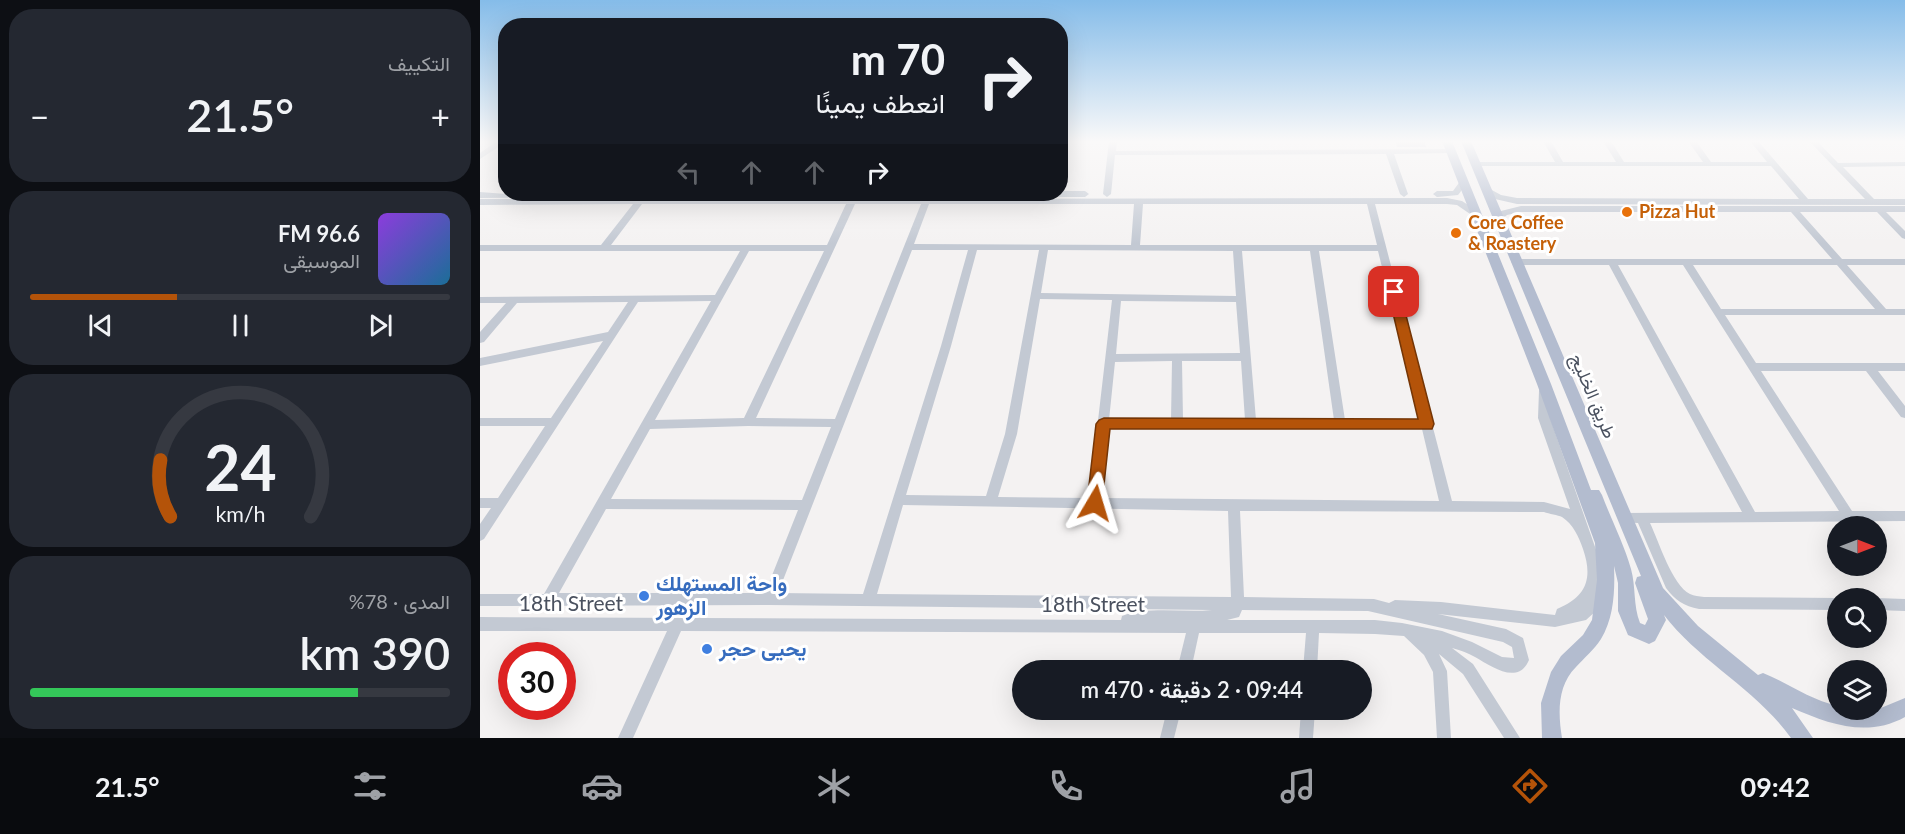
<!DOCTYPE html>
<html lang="ar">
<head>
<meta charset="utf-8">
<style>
  body { margin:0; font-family:Lato,Vazirmatn,sans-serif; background:#242831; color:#f1f3f6; direction:rtl; height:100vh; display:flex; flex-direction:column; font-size:22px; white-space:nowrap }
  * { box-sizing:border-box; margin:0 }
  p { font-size:20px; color:#9ea1a6 }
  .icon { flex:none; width:33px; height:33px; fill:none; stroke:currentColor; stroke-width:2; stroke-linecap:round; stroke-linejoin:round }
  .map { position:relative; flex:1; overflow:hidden; direction:ltr }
  .panel { display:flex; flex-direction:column; gap:9px; padding:9px; background:#0d0f14; width:480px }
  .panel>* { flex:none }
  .top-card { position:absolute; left:18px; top:18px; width:570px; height:183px; border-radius:24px; box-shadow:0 6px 24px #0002; direction:rtl; background:#171b24; color:#f1f3f6; overflow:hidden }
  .needle { width:39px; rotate:90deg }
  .fabs { position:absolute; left:1347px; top:516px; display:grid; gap:12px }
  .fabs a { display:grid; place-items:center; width:60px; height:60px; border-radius:50%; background:#171b24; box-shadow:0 6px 24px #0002; font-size:30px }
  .speed { position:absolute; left:18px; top:642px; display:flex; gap:12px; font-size:30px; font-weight:700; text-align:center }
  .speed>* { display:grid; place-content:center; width:78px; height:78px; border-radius:50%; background:#171b24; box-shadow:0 6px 24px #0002; line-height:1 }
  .speed .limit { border:9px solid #d22; background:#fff; color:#111 }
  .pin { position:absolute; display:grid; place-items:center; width:51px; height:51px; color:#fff; margin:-26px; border-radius:12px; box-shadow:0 3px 9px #0006 }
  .me { position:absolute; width:66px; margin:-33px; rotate:7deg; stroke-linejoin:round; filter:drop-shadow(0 0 4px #0008) }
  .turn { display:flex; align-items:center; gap:21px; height:126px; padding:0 24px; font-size:27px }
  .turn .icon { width:78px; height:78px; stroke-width:2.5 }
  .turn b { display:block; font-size:42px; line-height:51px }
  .lanes { display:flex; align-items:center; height:57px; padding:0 24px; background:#0003; justify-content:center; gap:30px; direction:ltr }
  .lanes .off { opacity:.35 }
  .big { font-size:45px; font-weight:600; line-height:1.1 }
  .panel .tile { flex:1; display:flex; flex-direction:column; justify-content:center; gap:9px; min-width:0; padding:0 21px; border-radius:24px; background:#242831 }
  .panel .dial { align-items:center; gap:0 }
  .dial svg { height:156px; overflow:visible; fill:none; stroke:#363941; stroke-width:7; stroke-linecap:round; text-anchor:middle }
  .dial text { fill:#f1f3f6; stroke:none }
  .song { display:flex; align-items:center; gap:18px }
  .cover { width:72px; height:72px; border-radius:9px; background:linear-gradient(135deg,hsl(270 70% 55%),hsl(200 70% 35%)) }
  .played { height:6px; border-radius:3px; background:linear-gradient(90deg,#b45309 35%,#363941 35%) }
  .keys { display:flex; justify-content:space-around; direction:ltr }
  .heat { display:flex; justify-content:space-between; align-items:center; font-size:33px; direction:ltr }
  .charge { height:9px; border-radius:4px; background:linear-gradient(90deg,#34c759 78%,#363941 0) }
  .trip { position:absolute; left:532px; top:660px; width:360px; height:60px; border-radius:30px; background:#171b24; box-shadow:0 6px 24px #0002; font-weight:600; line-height:60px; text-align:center; direction:rtl }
  .tab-bar { display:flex; height:96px; justify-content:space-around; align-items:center; background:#090b0e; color:#9ea1a6 }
  .tab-bar .icon { width:42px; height:42px }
  .tab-bar .on { color:#b45309 }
  .tab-bar b { font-size:27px; color:#f1f3f6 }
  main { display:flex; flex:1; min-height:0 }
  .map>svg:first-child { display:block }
  .building { fill:#cccdd4 }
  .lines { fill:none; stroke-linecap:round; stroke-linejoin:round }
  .minor { fill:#c3c9d3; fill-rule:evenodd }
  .major { fill:#b3bccf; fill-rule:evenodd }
  .route { fill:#b45309; stroke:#753606; stroke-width:1.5 }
  .food-dot { fill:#e8710a; stroke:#fff; stroke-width:2 }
  .shop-dot { fill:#3f7fe0; stroke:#fff; stroke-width:2 }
  .labels { text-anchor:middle; stroke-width:6; stroke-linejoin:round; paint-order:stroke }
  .food-label { font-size:18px; font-weight:bold; fill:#c56008; stroke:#fff; text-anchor:start }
  .street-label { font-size:18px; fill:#4a515f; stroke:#fff }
  .near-shop-label { font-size:21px; font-weight:bold; fill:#366cbe; stroke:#fff; text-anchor:start }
  .near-street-label { font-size:21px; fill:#4a515f; stroke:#fff }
</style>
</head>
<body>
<main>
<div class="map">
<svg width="1425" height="738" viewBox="0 0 1425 738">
  <rect width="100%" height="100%" fill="#f4f2f2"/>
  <path class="building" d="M 915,141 L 944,141 L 946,147 L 917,147 Z"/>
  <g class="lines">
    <g class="minor">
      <path d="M 17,141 L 26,142 L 0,159 L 0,153 Z"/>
      <path d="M 629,141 L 637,141 L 636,151 L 971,149 L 975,151 L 971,153 L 914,154 L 928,194 L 924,197 L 920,194 L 906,154 L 635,155 L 631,194 L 627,197 L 623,194 Z"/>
      <path d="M 1063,141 L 1071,141 L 1083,162 L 1136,162 L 1123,141 L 1131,141 L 1144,162 L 1223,162 L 1208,141 L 1216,141 L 1231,162 L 1287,162 L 1270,141 L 1278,141 L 1328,199 L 1385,199 L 1329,141 L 1337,141 L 1358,163 L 1425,162 L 1425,166 L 1363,167 L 1394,199 L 1425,199 L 1425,205 L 1037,204 L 1015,199 L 1004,193 L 1004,189 L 1010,189 L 1021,195 L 1037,198 L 1319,199 L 1291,166 L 996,166 L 992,164 L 996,162 L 1075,162 Z"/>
      <path d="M 981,180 L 984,180 L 988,182 L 978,195 L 957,197 L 953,194 L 957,191 L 973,191 Z"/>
      <path d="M 580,191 L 605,191 L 609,194 L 605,197 L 452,197 L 451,199 L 967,198 L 982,201 L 999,212 L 999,216 L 993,216 L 977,205 L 967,204 L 895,204 L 972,501 L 1064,502 L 1090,509 L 1058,418 L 1059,391 L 1060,388 L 1068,388 L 1069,391 L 1070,418 L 1121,564 L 1120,582 L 1125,584 L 1127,588 L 1117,610 L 1106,620 L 1075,627 L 958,614 L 1026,629 L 1043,638 L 1049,660 C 1038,686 1011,666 995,657 C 988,653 980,650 972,648 L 993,664 L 1040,738 L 1024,738 L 983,674 L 959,654 L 967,671 L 971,738 L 957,738 L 953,672 L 944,655 L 924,636 L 895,634 L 839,633 L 837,670 L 823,670 L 826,633 L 719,633 L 711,670 L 697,670 L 706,633 L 201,631 L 153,738 L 138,738 L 187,631 L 0,631 L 0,617 L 641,620 L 642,616 C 669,606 703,613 732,610 L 289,605 L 0,606 L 0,594 L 64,594 L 231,301 L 158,302 L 4,539 L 0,541 L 0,524 L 11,508 L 0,508 L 0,498 L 18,498 L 65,426 L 0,426 L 0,418 L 71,418 L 123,341 L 0,366 L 0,358 L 128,332 L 148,302 L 37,303 L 4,342 L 0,343 L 0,332 L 26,303 L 0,303 L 0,297 L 235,295 L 260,251 L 0,251 L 0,245 L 121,245 L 153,204 L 0,205 L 0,199 L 443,199 L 444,197 L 391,197 L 387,194 L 580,194 ZM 162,204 L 366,204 L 347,245 L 131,245 ZM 375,204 L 441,204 L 355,419 L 276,418 ZM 449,204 L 654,204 L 651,245 L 434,244 ZM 663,204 L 887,204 L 897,245 L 660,245 ZM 432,250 L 488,250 L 461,346 L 383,594 L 298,593 ZM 497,250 L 559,250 L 525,434 L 506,496 L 426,495 L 471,346 ZM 568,250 L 753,251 L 756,296 L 561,293 ZM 269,251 L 344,251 L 264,418 L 175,420 ZM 762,251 L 830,251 L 854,420 L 776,420 ZM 839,251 L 898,251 L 940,421 L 865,420 ZM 560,299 L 632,300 L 609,498 L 518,497 L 537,434 ZM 641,301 L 756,302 L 760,353 L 636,354 ZM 692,361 L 691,420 L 629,420 L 635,362 ZM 702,361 L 761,361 L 765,420 L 703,420 ZM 268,426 L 351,427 L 322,500 L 131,499 L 170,429 ZM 629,428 L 942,429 L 959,501 L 622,498 ZM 423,505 L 748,511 L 751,597 L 397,594 ZM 126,509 L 318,510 L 285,593 L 79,593 ZM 760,511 L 1064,512 C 1069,514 1078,515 1082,517 C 1093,524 1099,537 1103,549 C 1113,578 1107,597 1077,609 L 1075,615 L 961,602 L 915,600 L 909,603 L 894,599 L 764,597 ZM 762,610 L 888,611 L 1023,642 L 1032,647 L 1034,658 L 1022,657 L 992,642 L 962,631 L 922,623 L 895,620 L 747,620 L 759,617 Z"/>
      <path d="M 0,192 L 26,194 L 219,194 L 215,197 L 0,198 Z"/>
      <path d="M 1041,206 L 1425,206 L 1425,212 L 1406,212 L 1425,231 L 1425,239 L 1422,238 L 1397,212 L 1320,212 L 1362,259 L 1425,259 L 1425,265 L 1367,265 L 1406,309 L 1425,309 L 1425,315 L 1245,315 L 1276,363 L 1425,363 L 1425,371 L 1398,371 L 1425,406 L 1425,418 L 1421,417 L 1386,371 L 1281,371 L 1372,511 L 1425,511 L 1425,521 L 1170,523 C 1179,542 1192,585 1210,594 C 1214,596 1219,596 1224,597 L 1358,598 L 1360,598 L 1358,598 L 1358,610 L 1219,609 C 1204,606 1195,600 1186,588 L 1158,523 L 1141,522 L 1139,518 L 1141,514 L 1145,513 L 1262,512 L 1129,265 L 1036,265 L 1031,262 L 1036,259 L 1352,259 L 1311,212 L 1041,212 L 1027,215 L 1018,222 L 1014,219 L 1021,211 ZM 1138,265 L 1203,265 L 1359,511 L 1275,512 ZM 1213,265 L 1357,265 L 1395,309 L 1241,309 Z"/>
      <path d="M 1394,598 L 1396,598 L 1425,599 L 1425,611 L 1396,610 L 1396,598 Z"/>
      <path d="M 687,710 L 701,710 L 694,738 L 680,738 Z"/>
      <path d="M 821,710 L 835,710 L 833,738 L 819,738 Z"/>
    </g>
    <path class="major" d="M 962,141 L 972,141 L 1071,384 L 1111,490 L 1119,490 L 1122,495 C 1131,519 1144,544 1151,569 C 1156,587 1153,605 1160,623 L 1165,625 L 1168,619 L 1155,583 L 1157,577 L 1161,576 L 981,141 L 991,141 L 1183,588 L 1218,626 L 1278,675 L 1283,673 C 1308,683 1330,700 1358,706 L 1358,710 L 1396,710 L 1425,698 L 1425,717 C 1387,738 1349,724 1312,708 L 1333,738 L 1311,738 C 1276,689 1220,662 1184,615 L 1186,620 L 1175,641 L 1169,644 L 1148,635 L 1138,611 L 1138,583 L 1134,566 C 1135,591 1134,617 1121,639 C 1114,650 1104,658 1096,667 C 1077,686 1078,713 1082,738 L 1062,738 L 1061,703 L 1071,672 L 1081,656 L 1103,635 L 1112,620 L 1117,580 L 1115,543 L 1057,384 Z"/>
  </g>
  <linearGradient id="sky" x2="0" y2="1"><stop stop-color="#85bce9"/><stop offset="0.58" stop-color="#faf9f9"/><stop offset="1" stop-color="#faf9f9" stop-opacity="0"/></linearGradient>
  <rect width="1425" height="244" fill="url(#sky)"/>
  <path class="route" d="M 914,288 L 920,292 L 954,424 L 952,429 L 630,429 L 622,503 L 620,508 L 615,510 L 609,508 L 607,503 L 616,424 L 619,420 L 624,418 L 938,419 L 908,292 Z"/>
  <g class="food-dot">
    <circle cx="1147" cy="212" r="6"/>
    <circle cx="976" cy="233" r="6"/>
  </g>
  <g class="shop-dot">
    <circle cx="164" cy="596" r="6"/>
    <circle cx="227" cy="649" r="6"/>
  </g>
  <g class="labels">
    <g class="food-label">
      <text x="1159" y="218">Pizza Hut</text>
      <text x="988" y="229">Core Coffee<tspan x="988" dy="21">&amp; Roastery</tspan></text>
    </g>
    <g class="street-label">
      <text transform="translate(1113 396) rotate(67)" y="6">طريق الخليج</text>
    </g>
    <g class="near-shop-label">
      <text x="176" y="591">واحة المستهلك<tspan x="176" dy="24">الزهور</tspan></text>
      <text x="239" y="656">يحيى حجر</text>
    </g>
    <g class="near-street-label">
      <text x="91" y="611">18th Street</text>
      <text x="613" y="612">18th Street</text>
    </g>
  </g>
</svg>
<div class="fabs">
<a><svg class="needle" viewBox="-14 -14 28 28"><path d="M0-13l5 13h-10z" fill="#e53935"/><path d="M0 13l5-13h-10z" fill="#9ea1a6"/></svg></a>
<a><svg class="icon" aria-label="search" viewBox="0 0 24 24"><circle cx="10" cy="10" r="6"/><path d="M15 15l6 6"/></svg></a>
<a><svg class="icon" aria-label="layers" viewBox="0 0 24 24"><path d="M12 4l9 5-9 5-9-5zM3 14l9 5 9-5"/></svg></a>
</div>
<div class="speed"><div class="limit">30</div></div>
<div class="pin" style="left:914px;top:292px;background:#d93025"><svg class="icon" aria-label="arrive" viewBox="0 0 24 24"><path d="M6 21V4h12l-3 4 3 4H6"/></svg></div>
<svg class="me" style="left:615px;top:503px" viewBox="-20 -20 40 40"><path d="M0-17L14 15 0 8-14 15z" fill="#b45309" stroke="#fff" stroke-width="4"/></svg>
<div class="trip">09:44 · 2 دقيقة · 470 m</div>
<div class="top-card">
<div class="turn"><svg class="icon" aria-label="right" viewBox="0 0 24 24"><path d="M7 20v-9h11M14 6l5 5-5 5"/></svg><div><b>70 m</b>انعطف يمينًا</div></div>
<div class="lanes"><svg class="icon off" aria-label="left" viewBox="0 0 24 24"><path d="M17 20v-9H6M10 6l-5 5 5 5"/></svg><svg class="icon off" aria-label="ahead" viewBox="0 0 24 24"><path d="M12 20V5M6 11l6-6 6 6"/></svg><svg class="icon off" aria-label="ahead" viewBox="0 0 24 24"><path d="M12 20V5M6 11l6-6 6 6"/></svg><svg class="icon" aria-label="right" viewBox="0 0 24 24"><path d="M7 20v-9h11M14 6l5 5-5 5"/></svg></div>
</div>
</div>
<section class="panel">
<div class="tile"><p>التكييف</p>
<div class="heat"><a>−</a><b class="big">21.5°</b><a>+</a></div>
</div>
<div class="tile">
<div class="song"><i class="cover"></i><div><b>96.6 FM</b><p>الموسيقى</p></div></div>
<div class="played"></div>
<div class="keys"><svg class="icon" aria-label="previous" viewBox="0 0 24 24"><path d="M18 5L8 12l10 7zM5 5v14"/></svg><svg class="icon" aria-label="pause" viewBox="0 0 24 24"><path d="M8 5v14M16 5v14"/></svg><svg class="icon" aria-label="next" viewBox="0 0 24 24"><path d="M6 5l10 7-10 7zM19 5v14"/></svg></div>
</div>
<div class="tile dial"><svg viewBox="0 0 100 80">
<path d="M14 69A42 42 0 1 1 86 69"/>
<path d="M14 69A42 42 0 0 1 9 40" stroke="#b45309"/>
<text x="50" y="56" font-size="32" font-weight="700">24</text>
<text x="50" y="72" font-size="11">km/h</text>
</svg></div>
<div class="tile"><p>المدى · 78%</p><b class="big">390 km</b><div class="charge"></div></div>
</section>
</main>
<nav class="tab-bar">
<b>09:42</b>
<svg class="icon on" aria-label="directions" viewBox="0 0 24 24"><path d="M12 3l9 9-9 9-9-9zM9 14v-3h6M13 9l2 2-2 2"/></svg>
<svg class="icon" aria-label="music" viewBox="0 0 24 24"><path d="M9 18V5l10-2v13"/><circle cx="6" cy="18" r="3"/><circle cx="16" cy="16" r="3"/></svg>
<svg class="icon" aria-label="phone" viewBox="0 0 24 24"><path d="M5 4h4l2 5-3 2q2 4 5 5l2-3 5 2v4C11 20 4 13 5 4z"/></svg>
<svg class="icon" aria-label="climate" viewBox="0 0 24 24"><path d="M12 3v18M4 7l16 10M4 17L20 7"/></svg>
<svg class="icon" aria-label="car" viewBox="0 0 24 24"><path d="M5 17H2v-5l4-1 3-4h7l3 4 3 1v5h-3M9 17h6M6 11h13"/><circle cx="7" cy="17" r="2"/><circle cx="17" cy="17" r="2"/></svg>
<svg class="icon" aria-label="filters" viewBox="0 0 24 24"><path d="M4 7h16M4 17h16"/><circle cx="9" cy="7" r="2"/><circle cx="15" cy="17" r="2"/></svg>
<b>21.5°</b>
</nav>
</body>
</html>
